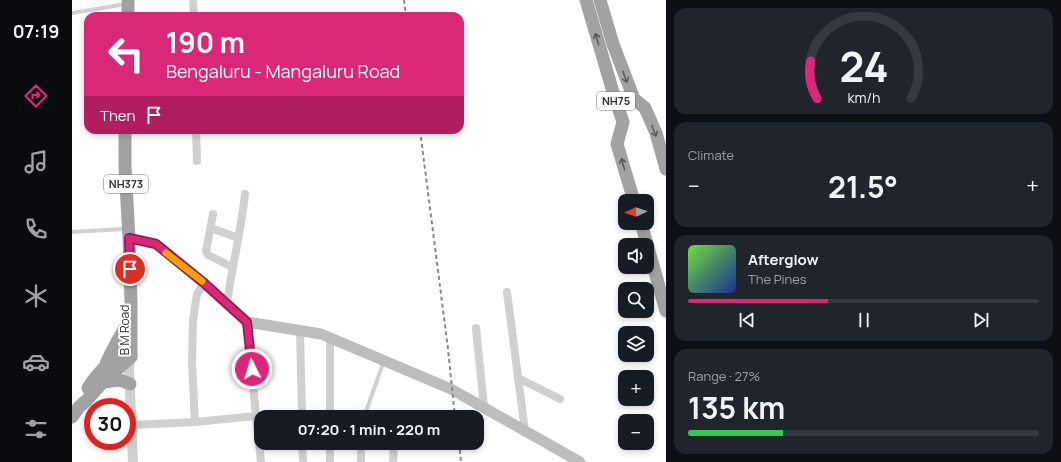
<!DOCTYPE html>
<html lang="en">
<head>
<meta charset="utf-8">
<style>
  body { margin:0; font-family:Manrope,sans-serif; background:#20242c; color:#f1f3f6; height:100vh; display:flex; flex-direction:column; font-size:15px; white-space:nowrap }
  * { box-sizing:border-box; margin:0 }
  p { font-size:13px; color:#9ea1a6 }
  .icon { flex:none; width:22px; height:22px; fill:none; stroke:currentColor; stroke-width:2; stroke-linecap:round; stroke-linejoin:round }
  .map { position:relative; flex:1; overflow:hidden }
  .details { display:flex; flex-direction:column; gap:8px; padding:8px; background:#0d0f14; width:395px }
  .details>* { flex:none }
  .hud { position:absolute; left:12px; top:12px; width:380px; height:122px; border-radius:12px; box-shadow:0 2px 6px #0003; background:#db2777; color:#fff; overflow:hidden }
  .needle { width:26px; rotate:266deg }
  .controls { position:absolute; left:546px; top:194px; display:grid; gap:8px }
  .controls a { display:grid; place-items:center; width:36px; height:36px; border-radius:8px; background:#171b24; box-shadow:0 2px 6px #0003; font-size:20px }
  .speed { position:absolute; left:12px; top:398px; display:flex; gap:8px; font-size:20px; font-weight:700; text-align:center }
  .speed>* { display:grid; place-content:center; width:52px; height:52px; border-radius:50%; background:#171b24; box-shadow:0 2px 6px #0003; line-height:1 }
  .speed .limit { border:6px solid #d22; background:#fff; color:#111 }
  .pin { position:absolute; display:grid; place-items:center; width:34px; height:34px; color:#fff; margin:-17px; border:2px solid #fff; border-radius:50%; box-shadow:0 1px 4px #0007 }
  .me { position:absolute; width:44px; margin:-22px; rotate:355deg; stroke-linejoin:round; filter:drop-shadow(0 0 3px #0008) }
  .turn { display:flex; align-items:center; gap:14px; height:84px; padding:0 16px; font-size:18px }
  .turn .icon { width:52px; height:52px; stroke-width:2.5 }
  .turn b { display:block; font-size:28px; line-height:34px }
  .then { display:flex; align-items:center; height:38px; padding:0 16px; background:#0003; gap:8px; font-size:15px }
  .big { font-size:30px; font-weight:700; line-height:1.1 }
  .details .tile { flex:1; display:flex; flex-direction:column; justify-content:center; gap:6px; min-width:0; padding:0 14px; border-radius:12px; background:#20242c }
  .details .dial { align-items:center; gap:0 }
  .dial svg { height:104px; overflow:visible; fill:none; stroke:#363941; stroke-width:7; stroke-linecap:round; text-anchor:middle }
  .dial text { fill:#f1f3f6; stroke:none }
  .song { display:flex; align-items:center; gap:12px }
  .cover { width:48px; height:48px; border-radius:6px; background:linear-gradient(135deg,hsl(100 70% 55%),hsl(230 70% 35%)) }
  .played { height:4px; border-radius:2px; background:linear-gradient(90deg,#db2777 40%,#363941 40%) }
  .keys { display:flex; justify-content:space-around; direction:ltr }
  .heat { display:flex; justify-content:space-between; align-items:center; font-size:22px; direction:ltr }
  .charge { height:6px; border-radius:3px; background:linear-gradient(90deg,#34c759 27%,#363941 0) }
  .trip { position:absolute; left:182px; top:410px; width:230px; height:40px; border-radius:12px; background:#171b24; box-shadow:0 2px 6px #0003; font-weight:700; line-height:40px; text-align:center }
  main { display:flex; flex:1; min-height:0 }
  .menu { display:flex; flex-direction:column; width:72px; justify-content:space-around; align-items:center; background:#090b0e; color:#9ea1a6 }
  .menu .icon { width:28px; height:28px }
  .menu .current { color:#db2777 }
  .menu b { font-size:18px; color:#f1f3f6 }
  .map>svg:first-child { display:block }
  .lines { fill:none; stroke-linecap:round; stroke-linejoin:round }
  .service { stroke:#d0d0d0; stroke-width:4 }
  .minor { stroke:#d0d0d0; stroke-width:8 }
  .tertiary { stroke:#d0d0d0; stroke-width:10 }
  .secondary { stroke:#bdbdbd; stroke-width:11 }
  .trunk { stroke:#a2a2a2; stroke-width:13 }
  .rail { stroke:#888; stroke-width:2; stroke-dasharray:4 3; stroke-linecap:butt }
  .oneway { stroke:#5a5a5a }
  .route-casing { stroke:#8e194d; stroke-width:10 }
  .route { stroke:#db2777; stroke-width:7 }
  .slow { stroke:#f59e0b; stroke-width:7 }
  .labels { text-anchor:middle; stroke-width:4; stroke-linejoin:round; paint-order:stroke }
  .shield { fill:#fff; stroke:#707070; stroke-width:1 }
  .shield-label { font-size:11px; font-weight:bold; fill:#333 }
  .street-label { font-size:12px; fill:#333; stroke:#fff }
</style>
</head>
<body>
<main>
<nav class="menu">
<b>07:19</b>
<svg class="icon current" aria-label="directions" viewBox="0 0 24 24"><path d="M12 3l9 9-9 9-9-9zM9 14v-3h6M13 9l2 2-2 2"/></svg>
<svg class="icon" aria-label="music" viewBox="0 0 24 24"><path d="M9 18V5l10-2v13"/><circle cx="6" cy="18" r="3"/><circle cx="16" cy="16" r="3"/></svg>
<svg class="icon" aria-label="phone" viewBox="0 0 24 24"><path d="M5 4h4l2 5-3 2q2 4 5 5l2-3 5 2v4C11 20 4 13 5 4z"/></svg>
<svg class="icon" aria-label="climate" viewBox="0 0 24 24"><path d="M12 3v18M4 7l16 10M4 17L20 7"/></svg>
<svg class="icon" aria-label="car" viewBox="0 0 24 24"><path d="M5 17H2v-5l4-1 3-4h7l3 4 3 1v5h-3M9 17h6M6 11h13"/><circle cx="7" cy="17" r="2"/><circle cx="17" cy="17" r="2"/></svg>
<svg class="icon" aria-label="filters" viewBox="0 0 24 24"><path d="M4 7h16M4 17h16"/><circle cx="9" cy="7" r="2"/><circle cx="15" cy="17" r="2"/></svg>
</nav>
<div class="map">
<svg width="594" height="462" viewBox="0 0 594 462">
  <rect width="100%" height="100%" fill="#fff"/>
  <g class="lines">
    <g class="service">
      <path d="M 0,13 L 48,5"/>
      <path d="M 0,232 L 51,229"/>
      <path d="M 293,414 L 312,361"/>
    </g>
    <g class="minor">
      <path d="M 121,0 L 122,16"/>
      <path d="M 124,130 L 125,161"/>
      <path d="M 141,214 L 134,251 L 136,255 L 160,267"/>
      <path d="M 139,228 L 166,238"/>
      <path d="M 435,292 L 453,431"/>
      <path d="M 155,303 C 160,267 169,231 173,194"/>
      <path d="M 404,328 L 412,407"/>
      <path d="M 228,330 L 230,417"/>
      <path d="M 258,338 L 258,417"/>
      <path d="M 446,378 L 488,399"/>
      <path d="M 123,422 L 184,416 L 175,322"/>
      <path d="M 59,425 L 123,422 L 120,363 L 121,320 L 125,294 L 132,283"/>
      <path d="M 230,443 L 231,461"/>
      <path d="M 258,443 L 258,462"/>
      <path d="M 289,453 L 289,462"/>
      <path d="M 189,462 L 184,416 L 230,415"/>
      <path d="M 321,462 L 322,446"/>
    </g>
    <path class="tertiary" d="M 59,357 L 57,368 L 61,462"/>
    <path class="secondary" d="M 57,238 L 84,244 L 132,283 L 175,322 L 249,334 L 379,389 L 508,462"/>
    <g class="trunk">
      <path d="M 514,0 L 541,92 L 551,122 L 545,144 L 562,201"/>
      <path d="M 528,0 L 541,44 L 562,99 L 573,108 L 584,133 L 594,169"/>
      <path d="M 56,16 L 56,0"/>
      <path d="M 569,223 L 594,311"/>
      <path d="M 34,364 L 39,353 L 52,329"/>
      <path d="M 31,382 L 48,380 L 58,384"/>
      <path d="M 16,388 C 27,371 40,358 58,350"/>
      <path d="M 0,417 L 7,407 L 14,401 L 31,382 L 59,357 L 59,301 L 57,238 L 53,167 L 53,130"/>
    </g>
    <g class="rail">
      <path d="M 332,0 L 334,16"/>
      <path d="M 348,130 L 376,349 L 383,417"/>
      <path d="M 387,443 L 389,462"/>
    </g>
  </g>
  <defs><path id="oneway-shaft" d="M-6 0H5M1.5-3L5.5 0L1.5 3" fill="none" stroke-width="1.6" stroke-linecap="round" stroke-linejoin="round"/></defs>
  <g class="oneway">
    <use href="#oneway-shaft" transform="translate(525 39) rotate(-106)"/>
    <use href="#oneway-shaft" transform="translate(553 77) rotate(70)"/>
    <use href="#oneway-shaft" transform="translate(582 131) rotate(69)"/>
    <use href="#oneway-shaft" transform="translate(551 164) rotate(-106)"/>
  </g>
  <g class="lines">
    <g class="route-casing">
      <path id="route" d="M 58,269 L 57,238 L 84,244 L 132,283 L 175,322 L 180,369"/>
    </g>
    <use href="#route" class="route"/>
    <path class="slow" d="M 94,253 L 130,281"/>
  </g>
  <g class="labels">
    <g class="shield">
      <rect x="525" y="92" width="38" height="18" rx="3"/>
      <rect x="32" y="175" width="44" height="18" rx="3"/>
    </g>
    <g class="shield-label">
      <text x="544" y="105">NH75</text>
      <text x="54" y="188">NH373</text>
    </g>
    <g class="street-label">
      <text transform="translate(53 330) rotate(-90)" y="4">B M Road</text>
    </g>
  </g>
</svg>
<div class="controls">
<a><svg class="needle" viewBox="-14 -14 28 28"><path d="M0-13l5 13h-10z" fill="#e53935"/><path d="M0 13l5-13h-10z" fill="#9ea1a6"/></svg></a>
<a><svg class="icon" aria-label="sound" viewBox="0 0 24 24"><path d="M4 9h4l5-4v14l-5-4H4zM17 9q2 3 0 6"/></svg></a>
<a><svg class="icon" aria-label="search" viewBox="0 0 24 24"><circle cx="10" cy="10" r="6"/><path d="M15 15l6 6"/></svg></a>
<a><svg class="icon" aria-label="layers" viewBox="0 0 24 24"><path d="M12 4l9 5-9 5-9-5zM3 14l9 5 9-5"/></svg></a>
<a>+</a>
<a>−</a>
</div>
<div class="speed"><div class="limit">30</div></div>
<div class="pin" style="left:58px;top:269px;background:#d93025"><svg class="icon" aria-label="arrive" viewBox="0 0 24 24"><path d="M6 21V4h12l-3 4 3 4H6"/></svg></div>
<svg class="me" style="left:180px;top:369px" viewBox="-20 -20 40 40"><circle r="17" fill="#db2777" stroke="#fff" stroke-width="3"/><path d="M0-11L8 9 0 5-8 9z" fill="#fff"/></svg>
<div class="trip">07:20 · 1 min · 220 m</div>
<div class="hud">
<div class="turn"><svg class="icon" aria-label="left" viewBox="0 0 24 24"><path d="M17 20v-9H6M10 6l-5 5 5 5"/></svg><div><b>190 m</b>Bengaluru - Mangaluru Road</div></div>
<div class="then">Then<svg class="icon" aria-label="arrive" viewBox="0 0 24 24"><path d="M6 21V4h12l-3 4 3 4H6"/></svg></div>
</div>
</div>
<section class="details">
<div class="tile dial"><svg viewBox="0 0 100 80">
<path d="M14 69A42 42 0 1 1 86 69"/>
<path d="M14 69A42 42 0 0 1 9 40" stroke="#db2777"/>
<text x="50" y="56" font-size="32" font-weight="700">24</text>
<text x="50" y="72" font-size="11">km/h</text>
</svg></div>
<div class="tile"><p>Climate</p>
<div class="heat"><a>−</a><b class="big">21.5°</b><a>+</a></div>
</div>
<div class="tile">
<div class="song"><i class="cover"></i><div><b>Afterglow</b><p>The Pines</p></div></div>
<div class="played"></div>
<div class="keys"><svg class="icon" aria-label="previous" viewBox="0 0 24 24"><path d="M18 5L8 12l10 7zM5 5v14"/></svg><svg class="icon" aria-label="pause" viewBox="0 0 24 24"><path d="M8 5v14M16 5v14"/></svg><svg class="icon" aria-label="next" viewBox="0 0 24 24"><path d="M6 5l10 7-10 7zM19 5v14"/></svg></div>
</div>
<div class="tile"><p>Range · 27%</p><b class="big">135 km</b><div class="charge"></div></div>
</section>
</main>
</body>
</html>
